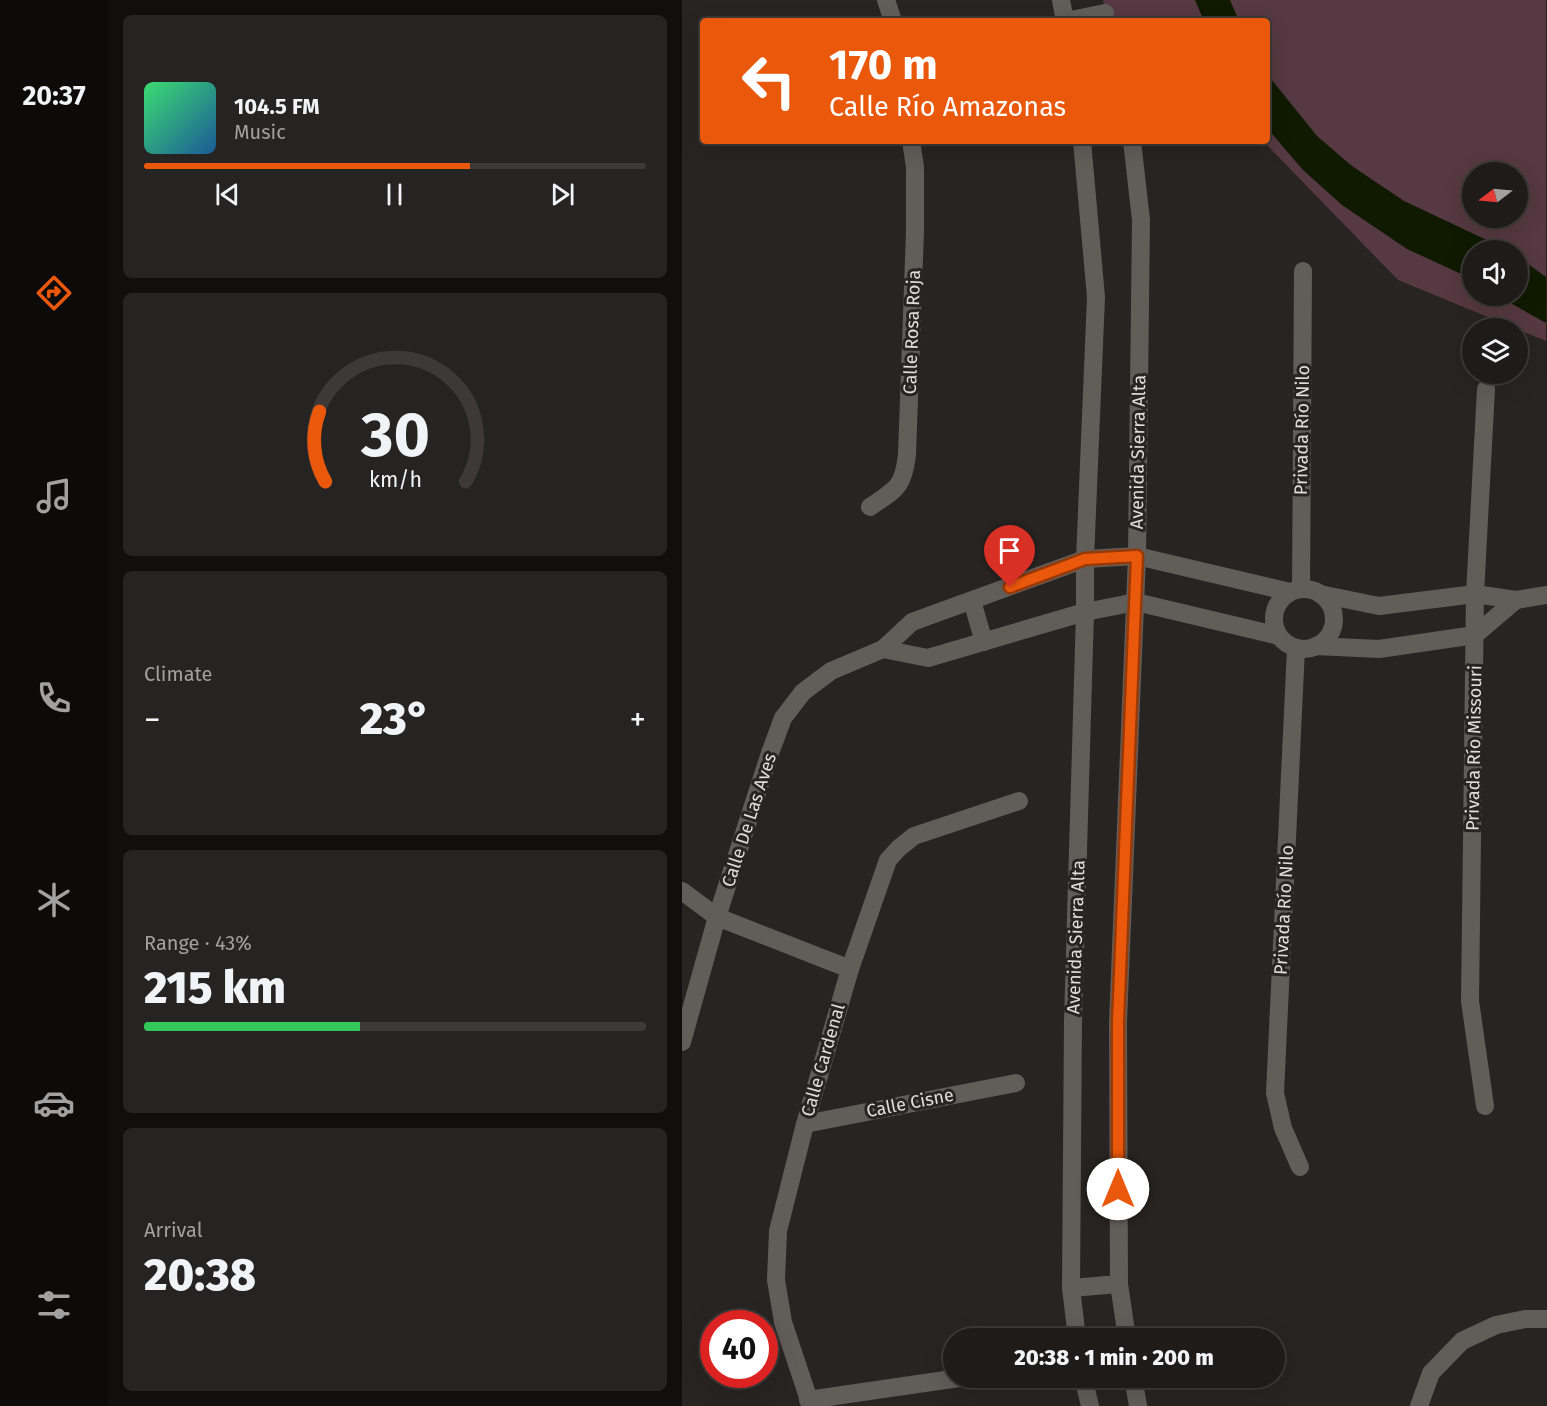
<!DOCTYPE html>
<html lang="en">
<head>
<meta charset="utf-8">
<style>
  body { margin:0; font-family:"Fira Sans",sans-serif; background:#262422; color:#f1f3f6; height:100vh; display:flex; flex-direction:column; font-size:22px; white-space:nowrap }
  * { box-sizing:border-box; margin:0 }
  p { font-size:20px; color:#a1a1a2 }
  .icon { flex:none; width:33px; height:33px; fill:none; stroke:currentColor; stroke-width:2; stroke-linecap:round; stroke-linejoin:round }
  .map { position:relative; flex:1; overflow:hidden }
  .panel { display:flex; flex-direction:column; gap:15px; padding:15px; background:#100f0e; width:574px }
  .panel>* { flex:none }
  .banner { position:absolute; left:18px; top:18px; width:570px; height:126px; border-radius:6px; box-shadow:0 6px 24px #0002,0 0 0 2px #3c3938; background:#ea580c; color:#fff; overflow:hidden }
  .needle { width:39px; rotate:254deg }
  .controls { position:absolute; left:780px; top:162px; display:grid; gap:12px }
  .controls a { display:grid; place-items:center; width:66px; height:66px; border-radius:50%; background:#1e1b19; box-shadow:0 6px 24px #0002,0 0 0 2px #3c3938; font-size:30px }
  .speed { position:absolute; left:18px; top:1310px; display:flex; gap:12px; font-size:30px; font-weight:700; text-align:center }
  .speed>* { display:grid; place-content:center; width:78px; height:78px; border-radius:50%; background:#1e1b19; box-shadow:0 6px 24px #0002,0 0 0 2px #3c3938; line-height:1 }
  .speed .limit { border:9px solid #d22; background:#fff; color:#111 }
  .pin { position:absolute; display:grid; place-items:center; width:51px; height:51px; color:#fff; margin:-62px -26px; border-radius:50% 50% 50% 0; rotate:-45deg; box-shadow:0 0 6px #0007 }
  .pin .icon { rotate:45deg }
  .me { position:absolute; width:66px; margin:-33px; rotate:0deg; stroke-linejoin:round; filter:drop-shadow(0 0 4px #0008) }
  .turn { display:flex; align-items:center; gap:21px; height:126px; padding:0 30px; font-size:27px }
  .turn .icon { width:78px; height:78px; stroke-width:2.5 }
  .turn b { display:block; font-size:42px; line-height:51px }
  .big { font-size:45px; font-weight:800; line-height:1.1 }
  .panel .widget { flex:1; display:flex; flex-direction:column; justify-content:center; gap:9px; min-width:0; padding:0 21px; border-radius:9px; background:#262422 }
  .panel .dial { align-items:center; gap:0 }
  .dial svg { height:156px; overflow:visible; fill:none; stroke:#3c3938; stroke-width:7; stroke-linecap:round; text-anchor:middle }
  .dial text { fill:#f1f3f6; stroke:none }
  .song { display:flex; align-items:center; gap:18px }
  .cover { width:72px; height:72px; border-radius:9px; background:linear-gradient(135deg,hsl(140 70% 55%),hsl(210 70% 35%)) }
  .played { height:6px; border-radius:3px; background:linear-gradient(90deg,#ea580c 65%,#3c3938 65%) }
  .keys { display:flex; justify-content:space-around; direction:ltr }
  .heat { display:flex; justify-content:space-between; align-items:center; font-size:33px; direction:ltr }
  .charge { height:9px; border-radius:4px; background:linear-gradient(90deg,#34c759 43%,#3c3938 0) }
  .trip { position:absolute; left:261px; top:1328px; width:342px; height:60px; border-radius:30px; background:#1e1b19; box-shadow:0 6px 24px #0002,0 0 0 2px #3c3938; font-weight:800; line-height:60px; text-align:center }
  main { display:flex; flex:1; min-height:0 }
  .menu { display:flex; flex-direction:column; width:108px; justify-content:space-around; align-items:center; background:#0c0b0a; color:#a1a1a2 }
  .menu .icon { width:42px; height:42px }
  .menu .selected { color:#ea580c }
  .menu b { font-size:27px; color:#f1f3f6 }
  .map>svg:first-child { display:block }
  .green { fill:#563942; fill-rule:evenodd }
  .water { fill:#0f1a01 }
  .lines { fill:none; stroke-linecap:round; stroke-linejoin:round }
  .minor { stroke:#615d59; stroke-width:18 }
  .route-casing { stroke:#983908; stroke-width:15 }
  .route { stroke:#ea580c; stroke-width:10 }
  .labels { text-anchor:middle; stroke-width:6; stroke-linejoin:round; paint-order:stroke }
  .street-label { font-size:18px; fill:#e0dddb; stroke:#282421 }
</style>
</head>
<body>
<main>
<nav class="menu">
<b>20:37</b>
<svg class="icon selected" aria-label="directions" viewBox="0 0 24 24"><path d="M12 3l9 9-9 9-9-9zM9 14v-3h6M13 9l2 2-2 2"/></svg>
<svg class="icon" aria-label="music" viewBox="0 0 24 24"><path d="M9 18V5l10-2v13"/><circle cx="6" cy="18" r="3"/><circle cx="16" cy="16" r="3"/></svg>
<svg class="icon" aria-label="phone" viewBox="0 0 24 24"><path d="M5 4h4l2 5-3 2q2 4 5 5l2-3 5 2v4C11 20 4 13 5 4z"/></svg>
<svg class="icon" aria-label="climate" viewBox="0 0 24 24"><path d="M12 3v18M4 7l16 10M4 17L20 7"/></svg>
<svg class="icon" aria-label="car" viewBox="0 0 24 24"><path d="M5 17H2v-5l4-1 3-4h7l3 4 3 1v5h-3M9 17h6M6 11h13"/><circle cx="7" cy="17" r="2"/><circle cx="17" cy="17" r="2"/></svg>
<svg class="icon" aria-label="filters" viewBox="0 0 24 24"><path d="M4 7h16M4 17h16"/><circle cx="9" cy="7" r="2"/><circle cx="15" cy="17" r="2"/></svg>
</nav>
<section class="panel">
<div class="widget">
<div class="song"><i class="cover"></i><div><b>104.5 FM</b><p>Music</p></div></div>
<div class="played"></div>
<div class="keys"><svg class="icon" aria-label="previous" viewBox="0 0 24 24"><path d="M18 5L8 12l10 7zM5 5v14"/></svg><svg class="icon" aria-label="pause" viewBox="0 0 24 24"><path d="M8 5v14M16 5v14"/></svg><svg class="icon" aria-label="next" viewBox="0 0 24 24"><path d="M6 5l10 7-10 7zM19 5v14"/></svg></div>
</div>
<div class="widget dial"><svg viewBox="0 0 100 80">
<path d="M14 69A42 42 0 1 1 86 69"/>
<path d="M14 69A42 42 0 0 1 11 33" stroke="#ea580c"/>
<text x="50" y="56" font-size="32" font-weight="700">30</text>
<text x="50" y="72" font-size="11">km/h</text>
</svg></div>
<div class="widget"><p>Climate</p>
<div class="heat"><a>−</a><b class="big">23°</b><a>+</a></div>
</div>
<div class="widget"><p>Range · 43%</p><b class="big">215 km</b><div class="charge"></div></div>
<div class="widget"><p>Arrival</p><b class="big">20:38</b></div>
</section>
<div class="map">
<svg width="865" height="1406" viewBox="0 0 865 1406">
  <rect width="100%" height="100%" fill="#282421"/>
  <path class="green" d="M 421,0 L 864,0 L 864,341 L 716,280 L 581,141 L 585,141 L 585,21 L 425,21 ZM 790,172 L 836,172 L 836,218 L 790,218 ZM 790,250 L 836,250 L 836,296 L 790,296 Z"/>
  <g class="water">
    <path d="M 513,0 L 548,0 L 557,21 L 522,21 Z"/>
    <path d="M 585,74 L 635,136 L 670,166 L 722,201 L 826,250 L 790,250 L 790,279 L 725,249 L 660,205 L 621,170 L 585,128 Z"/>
    <path d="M 836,257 L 864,277 L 864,323 L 816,296 L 836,296 Z"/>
  </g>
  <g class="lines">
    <g class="minor">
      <path d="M 204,0 L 211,21"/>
      <path d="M 379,0 L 383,21"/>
      <path d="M 384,21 L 423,13"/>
      <path d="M 188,507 C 214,489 221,488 225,455 L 233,231 L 233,167 L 229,141"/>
      <path d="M 619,589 L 621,271"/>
      <circle cx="622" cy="619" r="30"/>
      <path d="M 638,594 L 697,606 L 793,594 L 834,600 L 865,595"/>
      <path d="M 290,601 L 302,642"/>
      <path d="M 634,646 L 697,649 L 793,635 L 834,600"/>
      <path d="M 614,648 L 593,1093 L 601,1128 L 618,1167"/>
      <path d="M 201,649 L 246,658 L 403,612 L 454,602 L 597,636"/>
      <path d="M 0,891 L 35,917 L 168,969"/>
      <path d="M 0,1042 L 35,917 L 88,753 L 101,718 L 121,692 L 149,671 L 201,649 L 230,622 L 403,559 L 455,556 L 608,592"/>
      <path d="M 803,1106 L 788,1001 L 793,594 L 804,389"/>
      <path d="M 123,1124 L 334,1083"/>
      <path d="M 389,1288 L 437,1284"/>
      <path d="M 395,1338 L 389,1288 L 391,1021 L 403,612 L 403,559 L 414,297 L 400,141"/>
      <path d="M 445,1338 L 437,1284 L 436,1022 L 455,556 L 459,220 L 450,141"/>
      <path d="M 401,1377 L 408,1406"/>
      <path d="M 451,1377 L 456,1406"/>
      <path d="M 126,1400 L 284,1377"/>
      <path d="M 129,1406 L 101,1322 L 94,1280 L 96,1231 L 123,1124 L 168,969 L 206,860 L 217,848 L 232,836 L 337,801"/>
      <path d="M 737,1406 L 749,1373 L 780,1341 L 814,1325 L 843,1319 L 865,1319"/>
    </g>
  </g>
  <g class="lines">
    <g class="route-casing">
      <path id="route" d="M 328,587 L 403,559 L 455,556 L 436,1022 L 436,1189"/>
    </g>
    <use href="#route" class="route"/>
  </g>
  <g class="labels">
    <g class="street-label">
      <text transform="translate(230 332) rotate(-88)" y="6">Calle Rosa Roja</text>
      <text transform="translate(620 430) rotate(-89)" y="6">Privada Río Nilo</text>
      <text transform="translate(456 452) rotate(-89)" y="6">Avenida Sierra Alta</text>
      <text transform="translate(792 748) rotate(-89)" y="6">Privada Río Missouri</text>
      <text transform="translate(67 820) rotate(-72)" y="6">Calle De Las Aves</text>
      <text transform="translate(602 910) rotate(-87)" y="6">Privada Río Nilo</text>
      <text transform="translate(394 937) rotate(-88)" y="6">Avenida Sierra Alta</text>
      <text transform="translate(141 1060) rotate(-74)" y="6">Calle Cardenal</text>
      <text transform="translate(228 1103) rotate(-11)" y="6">Calle Cisne</text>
    </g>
  </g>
</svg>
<div class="controls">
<a><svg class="needle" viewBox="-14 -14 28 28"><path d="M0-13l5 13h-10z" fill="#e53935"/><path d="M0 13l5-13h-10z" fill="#a1a1a2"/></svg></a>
<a><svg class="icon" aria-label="sound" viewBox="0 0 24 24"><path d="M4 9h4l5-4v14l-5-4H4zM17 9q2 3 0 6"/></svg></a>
<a><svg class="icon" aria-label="layers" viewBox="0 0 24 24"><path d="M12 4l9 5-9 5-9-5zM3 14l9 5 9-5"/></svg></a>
</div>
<div class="speed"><div class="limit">40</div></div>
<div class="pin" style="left:328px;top:587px;background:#d93025"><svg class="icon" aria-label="arrive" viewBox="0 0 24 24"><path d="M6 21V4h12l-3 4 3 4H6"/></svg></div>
<svg class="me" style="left:436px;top:1189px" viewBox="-20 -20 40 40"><circle r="19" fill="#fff"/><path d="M0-13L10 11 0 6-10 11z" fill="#ea580c"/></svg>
<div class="trip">20:38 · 1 min · 200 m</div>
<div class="banner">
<div class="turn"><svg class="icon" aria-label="left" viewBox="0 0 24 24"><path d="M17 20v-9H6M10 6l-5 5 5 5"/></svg><div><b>170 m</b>Calle Río Amazonas</div></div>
</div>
</div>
</main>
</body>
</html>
